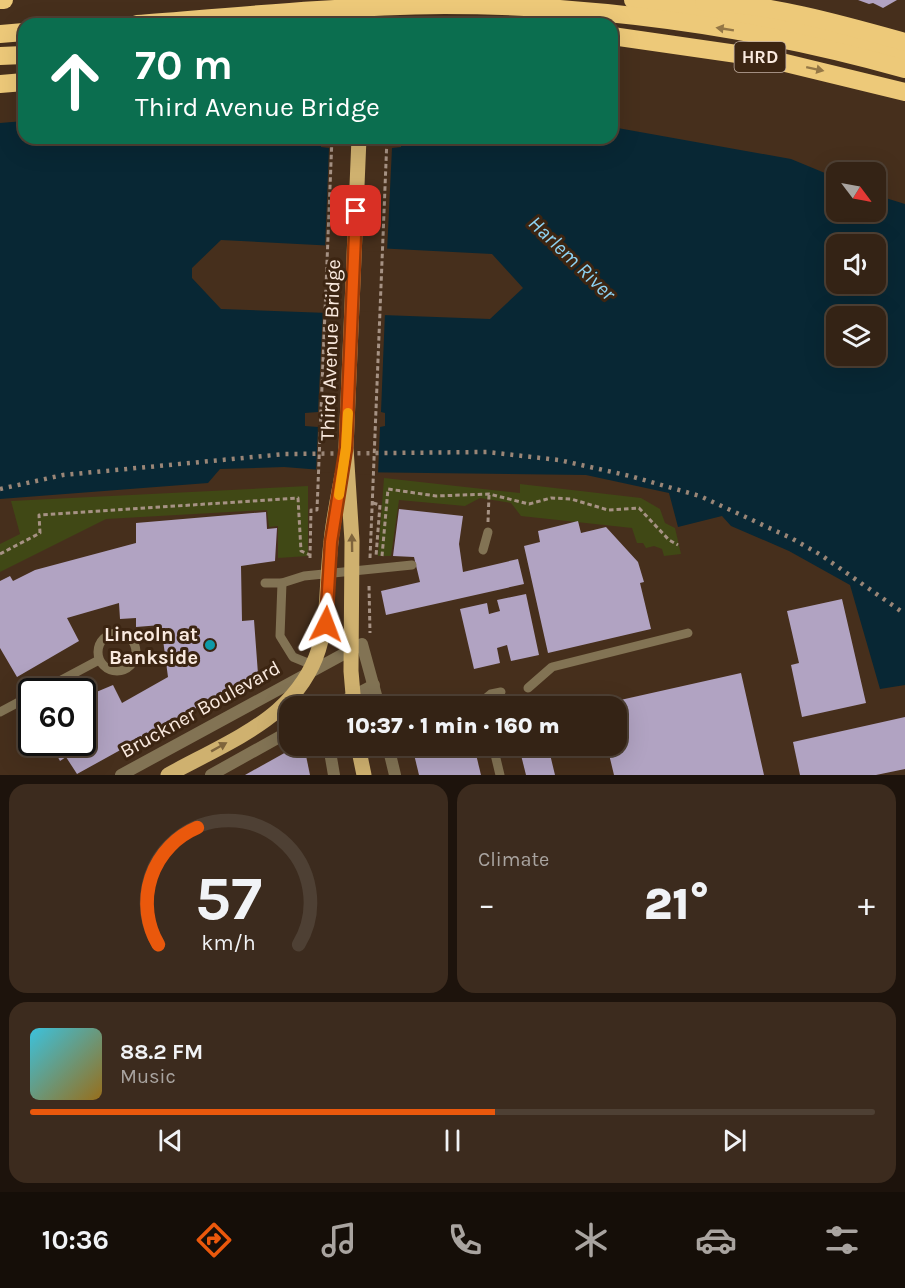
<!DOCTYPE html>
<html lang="en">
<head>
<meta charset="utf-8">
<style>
  body { margin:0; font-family:Karla,sans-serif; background:#3c2b1e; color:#f1f3f6; height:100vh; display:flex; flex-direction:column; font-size:22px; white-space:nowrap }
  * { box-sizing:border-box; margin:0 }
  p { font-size:20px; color:#a9a4a0 }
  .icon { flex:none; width:33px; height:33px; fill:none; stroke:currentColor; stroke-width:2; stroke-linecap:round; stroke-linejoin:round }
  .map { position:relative; height:775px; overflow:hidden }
  .sheet { display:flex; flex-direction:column; gap:9px; padding:9px; background:#1d130c; flex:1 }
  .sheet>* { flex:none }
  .banner { position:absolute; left:18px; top:18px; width:600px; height:126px; border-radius:18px; box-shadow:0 6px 24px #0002,0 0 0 2px #4e4034; background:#0b6e4f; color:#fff; overflow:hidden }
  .needle { width:39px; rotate:122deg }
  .tools { position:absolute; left:826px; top:162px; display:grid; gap:12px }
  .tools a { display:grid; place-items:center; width:60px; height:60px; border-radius:12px; background:#342315; box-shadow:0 6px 24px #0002,0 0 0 2px #4e4034; font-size:30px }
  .speed { position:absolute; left:18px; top:678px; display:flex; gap:12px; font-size:30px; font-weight:700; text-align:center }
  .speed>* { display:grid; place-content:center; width:78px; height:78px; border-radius:50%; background:#342315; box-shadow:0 6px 24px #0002,0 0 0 2px #4e4034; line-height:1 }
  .speed .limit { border:3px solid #111; border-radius:9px; background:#fff; color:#111 }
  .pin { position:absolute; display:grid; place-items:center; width:51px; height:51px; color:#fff; margin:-26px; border-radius:12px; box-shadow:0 3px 9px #0006 }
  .me { position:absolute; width:66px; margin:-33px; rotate:3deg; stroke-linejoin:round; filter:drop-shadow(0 0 4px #0008) }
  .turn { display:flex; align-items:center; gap:21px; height:126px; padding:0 18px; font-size:27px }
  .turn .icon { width:78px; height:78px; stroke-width:2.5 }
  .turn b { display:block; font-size:42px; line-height:51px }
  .big { font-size:45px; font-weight:800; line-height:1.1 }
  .sheet .tile { flex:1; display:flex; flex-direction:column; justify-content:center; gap:9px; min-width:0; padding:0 21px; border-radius:18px; background:#3c2b1e }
  .sheet .dial { align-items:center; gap:0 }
  .dial svg { height:156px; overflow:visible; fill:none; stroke:#4e4034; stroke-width:7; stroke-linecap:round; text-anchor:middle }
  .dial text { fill:#f1f3f6; stroke:none }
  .song { display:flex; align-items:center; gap:18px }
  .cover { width:72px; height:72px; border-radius:9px; background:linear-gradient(135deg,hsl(190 70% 55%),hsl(40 70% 35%)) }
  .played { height:6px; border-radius:3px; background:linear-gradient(90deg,#ea580c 55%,#4e4034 55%) }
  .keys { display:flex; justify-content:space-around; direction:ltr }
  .heat { display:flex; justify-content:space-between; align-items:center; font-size:33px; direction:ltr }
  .sheet .tiles { flex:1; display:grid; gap:9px; grid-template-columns:1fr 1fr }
  .tile:last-child { grid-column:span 2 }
  .trip { position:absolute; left:279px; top:696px; width:348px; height:60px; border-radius:18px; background:#342315; box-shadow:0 6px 24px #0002,0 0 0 2px #4e4034; font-weight:800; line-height:60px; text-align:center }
  .tabs { display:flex; height:96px; justify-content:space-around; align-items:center; background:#150e08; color:#a9a4a0 }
  .tabs .icon { width:42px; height:42px }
  .tabs .on { color:#ea580c }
  .tabs b { font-size:27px; color:#f1f3f6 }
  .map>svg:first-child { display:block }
  .green { fill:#404815 }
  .water { fill:#082734; fill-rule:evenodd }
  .pier { fill:#462f1c }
  .building { fill:#b1a3c2 }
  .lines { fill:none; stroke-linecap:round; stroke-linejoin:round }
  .path { stroke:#a69284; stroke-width:3; stroke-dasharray:4.5 3; stroke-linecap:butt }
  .lane { stroke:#827354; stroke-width:9 }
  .street { stroke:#827354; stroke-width:12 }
  .primary { stroke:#cfb16f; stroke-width:15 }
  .highway { stroke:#edc979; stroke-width:18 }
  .rail { stroke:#9a8677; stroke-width:4.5; stroke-dasharray:3 6; stroke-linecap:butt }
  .oneway { fill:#947746 }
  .oneway2 { fill:#7e643c }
  .route-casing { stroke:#983908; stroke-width:15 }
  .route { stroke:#ea580c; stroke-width:10 }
  .slow { stroke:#f59e0b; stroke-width:10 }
  .culture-dot { fill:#0f9aa8; stroke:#3c2512; stroke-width:2 }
  .labels { text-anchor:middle; stroke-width:6; stroke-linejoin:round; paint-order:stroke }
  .shield { fill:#3c2512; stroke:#c1afa2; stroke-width:1.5 }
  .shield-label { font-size:18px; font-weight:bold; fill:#faeadf }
  .street-label { font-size:20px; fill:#faeadf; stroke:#3c2512 }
  .poi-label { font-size:20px; font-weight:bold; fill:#faeadf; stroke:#3c2512; text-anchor:end }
  .water-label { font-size:21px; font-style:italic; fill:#8ed3f3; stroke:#3c2512 }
</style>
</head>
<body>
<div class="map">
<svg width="905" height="775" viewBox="0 0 905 775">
  <rect width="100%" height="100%" fill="#462f1c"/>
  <g class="green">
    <path d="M 384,478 L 520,493 L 520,484 L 641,498 L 660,509 L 665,523 L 675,528 L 681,554 L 664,556 L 662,549 L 654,546 L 646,548 L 643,543 L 637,543 L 632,528 L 521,516 L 511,503 L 480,498 L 465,506 L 399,500 L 391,556 L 378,556 Z"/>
    <path d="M 308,486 L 308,556 L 278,558 L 278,526 L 269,527 L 267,510 L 106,519 L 0,572 L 0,544 L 20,534 L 11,501 Z"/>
  </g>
  <path class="water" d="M 24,121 L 24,138 L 612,138 L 612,127 L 791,159 L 837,178 L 837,212 L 876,212 L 876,195 L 905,204 L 905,685 L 880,689 L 850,585 L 789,551 L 731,526 L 722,516 L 678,527 L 669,493 L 586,475 L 347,472 L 284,467 L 220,469 L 208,483 L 0,499 L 0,123 ZM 221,240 L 492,254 L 523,288 L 490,319 L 221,309 L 192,278 L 192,268 ZM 837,244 L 876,244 L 876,284 L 837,284 ZM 837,316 L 876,316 L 876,356 L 837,356 Z"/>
  <g class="pier">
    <path d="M 321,138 L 401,138 L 401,147 L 392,148 L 387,252 L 325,249 L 329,148 L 321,147 Z"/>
    <path d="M 323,310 L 385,312 L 381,412 L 385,413 L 385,426 L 380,427 L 378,475 L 316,472 L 318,427 L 305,426 L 305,413 L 318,412 Z"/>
  </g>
  <g class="building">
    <path d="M 858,0 L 897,0 L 883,8 L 873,3 L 869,4 Z"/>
    <path d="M 399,509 L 463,516 L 459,544 L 463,572 L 518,559 L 524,584 L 386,615 L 381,591 L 420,582 L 414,557 L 393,556 Z"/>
    <path d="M 266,512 L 267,529 L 277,528 L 275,561 L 241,566 L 242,621 L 254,620 L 258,674 L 77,774 L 66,757 L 60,761 L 50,742 L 82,742 L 82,698 L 113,685 L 122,703 L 168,677 L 161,625 L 136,627 L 136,618 L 120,619 L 119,603 L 67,618 L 79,641 L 17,677 L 0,648 L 0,581 L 10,576 L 13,581 L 35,570 L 136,543 L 136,523 Z"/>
    <path d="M 578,521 L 581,533 L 606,527 L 638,562 L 644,582 L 640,583 L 651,629 L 548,653 L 524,546 L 540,542 L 538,531 Z"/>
    <path d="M 526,594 L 539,655 L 511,661 L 507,645 L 497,648 L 500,663 L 474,669 L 460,609 L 487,603 L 489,614 L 500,611 L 497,600 Z"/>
    <path d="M 842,599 L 866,703 L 802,717 L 791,665 L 799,663 L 787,611 Z"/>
    <path d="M 741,673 L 764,775 L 614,775 L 607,746 L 616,746 L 616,706 L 598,706 L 598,705 Z"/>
    <path d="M 462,696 L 465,706 L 420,706 Z"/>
    <path d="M 905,717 L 905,769 L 876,775 L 800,775 L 793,742 Z"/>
    <path d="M 297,746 L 304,746 L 310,775 L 245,775 Z"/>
    <path d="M 412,746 L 474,746 L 481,775 L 419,775 Z"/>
    <path d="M 519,746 L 548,746 L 555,775 L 526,775 L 521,755 L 514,757 L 513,751 L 520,749 Z"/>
  </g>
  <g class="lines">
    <g class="path">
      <path d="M 373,503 L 380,505 L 376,556"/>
      <path d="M 488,522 L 489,495"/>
      <path d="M 0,554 L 40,533 L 39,515 L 298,498 L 301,551 L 310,555"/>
      <path d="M 382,556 L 388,489 L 436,496 L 489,494 L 529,504 L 551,498 L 571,499 L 608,510 L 639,508 L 669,540 L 678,545"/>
      <path d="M 310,558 L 311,510 L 317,510 L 332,138"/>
      <path d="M 370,558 L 387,138"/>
      <path d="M 369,586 L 370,633"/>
    </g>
    <g class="lane">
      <path d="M 483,550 L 488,532"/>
      <path d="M 265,583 L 282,583 L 304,576 L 412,565"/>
      <path d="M 282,583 L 280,636 L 293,657 L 315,666"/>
      <circle cx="117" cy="652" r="19"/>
      <path d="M 528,688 L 552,667 L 688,633"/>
      <path d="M 39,692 L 99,660"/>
      <path d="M 485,706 L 485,699 L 491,694 L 501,692"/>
      <path d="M 0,712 L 32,695"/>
      <path d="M 493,746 L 500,775"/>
    </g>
    <g class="street">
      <path d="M 334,706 L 374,685"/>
      <path d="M 329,746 L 334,775"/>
      <path d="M 388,746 L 395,775"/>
      <path d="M 121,775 L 362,644 L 379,706"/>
      <path d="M 211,775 L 290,731"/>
    </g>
    <g class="primary">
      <path d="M 364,24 L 365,0"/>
      <path d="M 354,706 L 351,671 L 352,541 L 346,448 L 359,138"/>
      <path d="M 358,746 L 364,775"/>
      <path d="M 168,775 C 202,756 250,735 278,710 C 335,659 323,609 331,542 C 333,520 338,497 342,475"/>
    </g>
    <g class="highway">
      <path d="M 0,0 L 4,0"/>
      <path d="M 633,0 C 725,12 816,30 905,56"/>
      <path d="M 704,2 C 767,3 844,25 905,42"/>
      <path d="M 137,24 C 239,16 342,6 444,5 C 600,5 755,27 905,69"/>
      <path d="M 0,34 L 24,32"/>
      <path d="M 612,36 L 765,58 L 905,92"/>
      <path d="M 0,56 L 24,55"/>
      <path d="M 0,84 L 24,82"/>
    </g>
    <path class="rail" d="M 0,489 L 63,475 L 285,454 L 487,452 L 559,460 L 630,476 L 700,496 L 791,538 L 821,555 L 905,614"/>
  </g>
  <defs><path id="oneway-solid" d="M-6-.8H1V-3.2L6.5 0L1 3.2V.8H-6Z" transform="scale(1.5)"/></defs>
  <g class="oneway">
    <use href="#oneway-solid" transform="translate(725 29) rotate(-171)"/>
    <use href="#oneway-solid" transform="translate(815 69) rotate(12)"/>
  </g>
  <g class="oneway2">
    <use href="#oneway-solid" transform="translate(352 543) rotate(-91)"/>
    <use href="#oneway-solid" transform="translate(219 747) rotate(-29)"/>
  </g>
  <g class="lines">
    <g class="route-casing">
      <path id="route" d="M 326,624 L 331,542 L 346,448 L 356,211"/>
    </g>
    <use href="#route" class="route"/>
    <path class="slow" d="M 339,495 L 346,448 L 348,413"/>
  </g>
  <circle class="culture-dot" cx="210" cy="645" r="6"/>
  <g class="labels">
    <rect class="shield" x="734.5" y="42" width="51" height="30" rx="4.5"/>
    <g class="shield-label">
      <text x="760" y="63">HRD</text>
    </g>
    <g class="street-label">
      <text transform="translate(330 350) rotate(-88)" y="7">Third Avenue Bridge</text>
      <text transform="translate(200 709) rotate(-29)" y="7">Bruckner Boulevard</text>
    </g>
    <g class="poi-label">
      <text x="198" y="641">Lincoln at<tspan x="198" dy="23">Bankside</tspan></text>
    </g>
    <g class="water-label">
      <text transform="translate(572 258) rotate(44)" y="7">Harlem River</text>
    </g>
  </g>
</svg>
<div class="tools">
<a><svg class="needle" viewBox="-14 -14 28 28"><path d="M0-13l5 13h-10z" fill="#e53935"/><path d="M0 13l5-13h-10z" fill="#a9a4a0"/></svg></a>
<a><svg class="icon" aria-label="sound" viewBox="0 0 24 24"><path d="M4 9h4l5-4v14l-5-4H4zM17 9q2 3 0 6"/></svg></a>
<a><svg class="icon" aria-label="layers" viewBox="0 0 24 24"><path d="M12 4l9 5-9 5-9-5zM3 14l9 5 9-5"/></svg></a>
</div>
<div class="speed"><div class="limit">60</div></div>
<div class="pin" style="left:356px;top:211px;background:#d93025"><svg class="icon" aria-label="arrive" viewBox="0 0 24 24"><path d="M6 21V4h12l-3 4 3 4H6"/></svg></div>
<svg class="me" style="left:326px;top:624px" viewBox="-20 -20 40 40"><path d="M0-17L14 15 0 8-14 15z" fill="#ea580c" stroke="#fff" stroke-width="4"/></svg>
<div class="trip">10:37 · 1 min · 160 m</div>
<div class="banner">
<div class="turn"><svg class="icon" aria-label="ahead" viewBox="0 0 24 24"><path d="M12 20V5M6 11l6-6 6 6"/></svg><div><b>70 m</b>Third Avenue Bridge</div></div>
</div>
</div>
<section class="sheet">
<div class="tiles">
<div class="tile dial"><svg viewBox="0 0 100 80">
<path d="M14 69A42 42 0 1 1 86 69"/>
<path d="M14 69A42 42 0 0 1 34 9" stroke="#ea580c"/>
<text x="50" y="56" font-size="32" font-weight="700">57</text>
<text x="50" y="72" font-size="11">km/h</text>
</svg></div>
<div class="tile"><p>Climate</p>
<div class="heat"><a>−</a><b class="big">21°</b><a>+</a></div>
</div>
<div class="tile">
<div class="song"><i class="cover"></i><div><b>88.2 FM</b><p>Music</p></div></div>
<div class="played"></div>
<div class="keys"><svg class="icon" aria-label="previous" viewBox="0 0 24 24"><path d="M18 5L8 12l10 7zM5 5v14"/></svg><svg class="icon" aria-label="pause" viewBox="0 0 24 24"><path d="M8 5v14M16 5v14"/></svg><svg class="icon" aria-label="next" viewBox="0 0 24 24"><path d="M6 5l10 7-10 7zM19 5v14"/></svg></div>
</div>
</div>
</section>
<nav class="tabs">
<b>10:36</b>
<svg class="icon on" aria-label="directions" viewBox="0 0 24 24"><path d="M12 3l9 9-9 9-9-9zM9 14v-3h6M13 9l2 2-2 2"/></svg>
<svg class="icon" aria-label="music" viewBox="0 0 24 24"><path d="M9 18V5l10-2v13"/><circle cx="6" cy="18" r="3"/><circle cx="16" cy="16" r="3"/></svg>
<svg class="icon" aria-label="phone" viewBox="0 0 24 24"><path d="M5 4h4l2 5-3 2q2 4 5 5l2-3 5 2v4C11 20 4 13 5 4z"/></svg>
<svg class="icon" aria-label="climate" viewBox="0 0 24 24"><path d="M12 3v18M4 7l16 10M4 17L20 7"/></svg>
<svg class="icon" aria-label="car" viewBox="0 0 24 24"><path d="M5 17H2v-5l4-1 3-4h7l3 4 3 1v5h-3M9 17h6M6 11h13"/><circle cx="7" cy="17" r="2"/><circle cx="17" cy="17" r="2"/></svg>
<svg class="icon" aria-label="filters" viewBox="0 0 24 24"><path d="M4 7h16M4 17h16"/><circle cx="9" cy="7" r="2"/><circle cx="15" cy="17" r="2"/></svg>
</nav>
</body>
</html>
